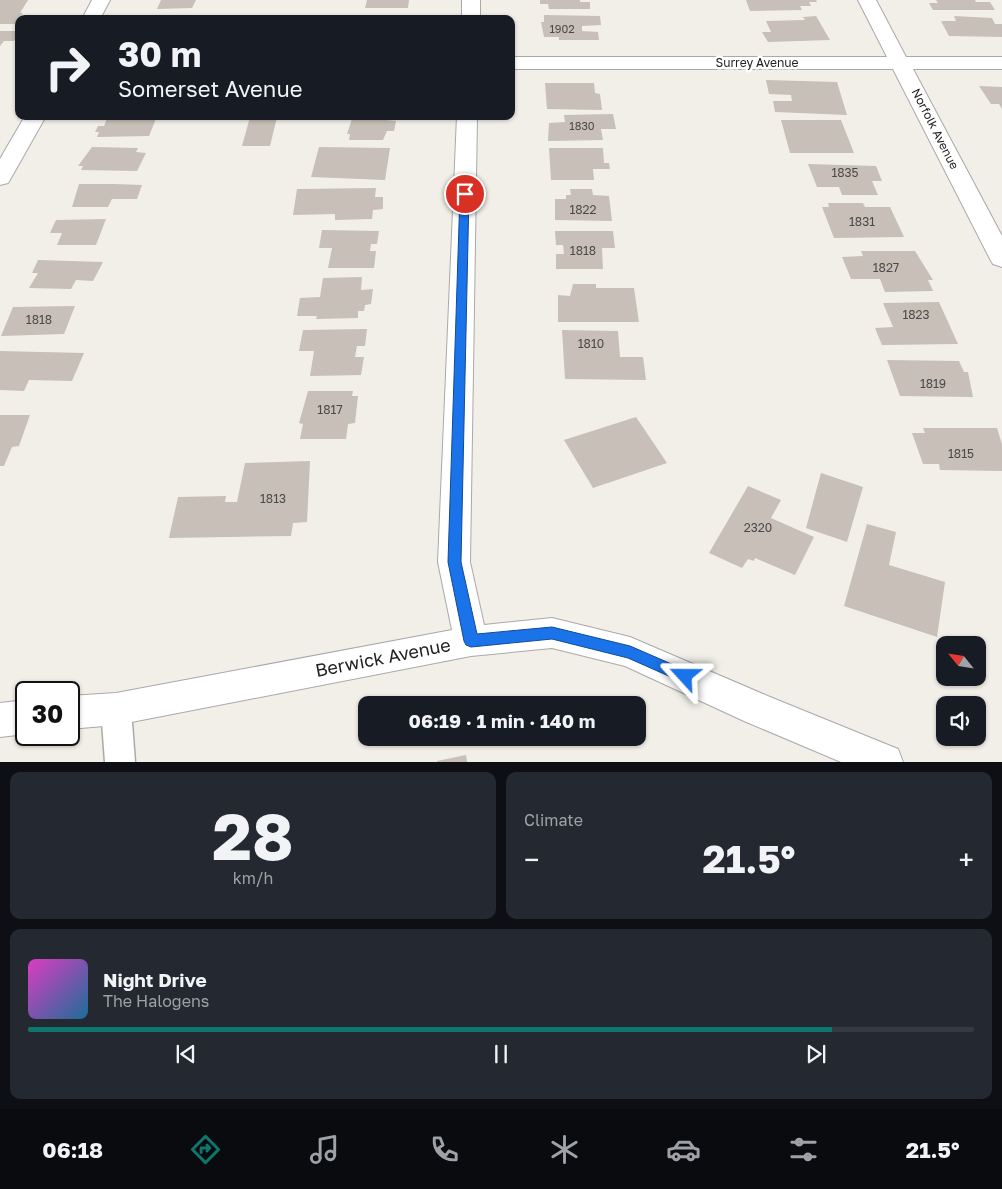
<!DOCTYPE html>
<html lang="en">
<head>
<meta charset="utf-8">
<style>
  body { margin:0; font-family:"Golos Text",sans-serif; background:#242831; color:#f1f3f6; height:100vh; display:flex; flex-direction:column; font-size:19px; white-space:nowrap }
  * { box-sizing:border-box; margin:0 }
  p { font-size:16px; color:#9ea1a6 }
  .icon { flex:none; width:28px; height:28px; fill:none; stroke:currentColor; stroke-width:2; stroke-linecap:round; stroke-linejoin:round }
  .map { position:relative; height:762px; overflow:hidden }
  .details { display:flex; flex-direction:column; gap:10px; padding:10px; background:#0d0f14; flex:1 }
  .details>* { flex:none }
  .hud { position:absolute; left:15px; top:15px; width:500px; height:105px; border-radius:10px; box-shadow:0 1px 4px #0004; background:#171b24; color:#f1f3f6; overflow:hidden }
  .needle { width:32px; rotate:300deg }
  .fabs { position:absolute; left:936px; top:636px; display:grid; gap:10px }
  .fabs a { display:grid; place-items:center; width:50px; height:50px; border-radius:10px; background:#171b24; box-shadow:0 1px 4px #0004; font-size:25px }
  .speed { position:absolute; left:15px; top:681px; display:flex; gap:10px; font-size:25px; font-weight:700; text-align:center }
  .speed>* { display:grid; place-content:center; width:65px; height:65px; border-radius:50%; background:#171b24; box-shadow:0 1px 4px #0004; line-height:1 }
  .speed .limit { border:2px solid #111; border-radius:8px; background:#fff; color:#111 }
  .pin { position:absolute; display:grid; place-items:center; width:42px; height:42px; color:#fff; margin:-21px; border:2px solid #fff; border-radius:50%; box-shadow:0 1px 5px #0007 }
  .me { position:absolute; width:55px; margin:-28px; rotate:294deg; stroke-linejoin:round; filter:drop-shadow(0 0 4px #0008) }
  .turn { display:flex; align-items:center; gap:18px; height:105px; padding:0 20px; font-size:22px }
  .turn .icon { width:65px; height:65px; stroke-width:2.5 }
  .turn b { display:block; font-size:35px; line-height:42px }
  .big { font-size:38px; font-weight:700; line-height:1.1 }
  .details .widget { flex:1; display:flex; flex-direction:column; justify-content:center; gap:8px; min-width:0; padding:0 18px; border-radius:10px; background:#242831 }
  .details .dial { align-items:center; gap:0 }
  .dial b { font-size:65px; line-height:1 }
  .song { display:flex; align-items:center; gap:15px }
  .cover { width:60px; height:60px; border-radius:8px; background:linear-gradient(135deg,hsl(310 70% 55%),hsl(200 70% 35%)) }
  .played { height:5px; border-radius:2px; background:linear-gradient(90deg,#0f766e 85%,#363941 85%) }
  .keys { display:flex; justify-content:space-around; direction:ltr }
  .heat { display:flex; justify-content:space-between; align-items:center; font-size:28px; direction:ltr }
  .details .tiles { flex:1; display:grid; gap:10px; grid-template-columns:1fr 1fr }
  .widget:last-child { grid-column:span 2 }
  .trip { position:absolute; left:358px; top:696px; width:288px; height:50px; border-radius:10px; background:#171b24; box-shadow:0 1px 4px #0004; font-weight:700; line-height:50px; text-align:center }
  .tabs { display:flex; height:80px; justify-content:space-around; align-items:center; background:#090b0e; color:#9ea1a6 }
  .tabs .icon { width:35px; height:35px }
  .tabs .on { color:#0f766e }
  .tabs b { font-size:22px; color:#f1f3f6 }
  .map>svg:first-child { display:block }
  .building { fill:#c7bfb8 }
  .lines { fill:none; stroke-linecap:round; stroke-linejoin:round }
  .lane-casing { stroke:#a9a9a9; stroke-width:3 }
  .street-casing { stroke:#a9a9a9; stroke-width:2 }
  .lane { fill:#fff; fill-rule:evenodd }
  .street { fill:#fff; fill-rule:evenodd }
  .route { fill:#1a73e8; stroke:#114b97 }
  .labels { text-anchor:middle; stroke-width:5; stroke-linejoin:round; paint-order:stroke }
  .far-number-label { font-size:11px; fill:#4b4948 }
  .far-street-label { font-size:12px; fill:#222; stroke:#fff }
  .number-label { font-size:12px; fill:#4b4948 }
  .near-street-label { font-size:18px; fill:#222; stroke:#fff }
</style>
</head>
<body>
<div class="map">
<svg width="1002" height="762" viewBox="0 0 1002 762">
  <rect width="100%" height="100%" fill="#f2efe9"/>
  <g class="building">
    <path d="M 0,0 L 28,0 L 20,13 L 23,13 L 20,16 L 37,17 L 37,19 L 19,19 L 19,24 L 0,24 Z"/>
    <path d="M 161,0 L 196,0 L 192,8 L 157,9 Z"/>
    <path d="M 367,0 L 409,0 L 408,8 L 365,8 Z"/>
    <path d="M 540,0 L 580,0 L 580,2 L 590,2 L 590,9 L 549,9 L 548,4 L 540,4 Z"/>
    <path d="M 746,0 L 816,0 L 817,2 L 809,2 L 811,6 L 800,6 L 802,10 L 750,11 Z"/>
    <path d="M 936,0 L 975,0 L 976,2 L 990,2 L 995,10 L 933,10 L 929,3 L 938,3 Z"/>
    <path d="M 368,15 L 399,15 L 398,19 L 367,19 Z"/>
    <path d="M 544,15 L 600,16 L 601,25 L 582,26 L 582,31 L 598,32 L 599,40 L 559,40 L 559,37 L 544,37 L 541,22 L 544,22 Z"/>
    <path d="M 816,16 L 830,40 L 768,42 L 762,32 L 771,32 L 766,21 L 805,20 L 803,17 Z"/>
    <path d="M 954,16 L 992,18 L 995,24 L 1002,24 L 1002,37 L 949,36 L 941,21 L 956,21 Z"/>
    <path d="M 0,31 L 19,31 L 19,33 L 14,41 L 4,41 L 0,46 Z"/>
    <path d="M 766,80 L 837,82 L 847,115 L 775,112 L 773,101 L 792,101 L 791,95 L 769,94 Z"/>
    <path d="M 545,83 L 594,83 L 595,93 L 600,94 L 602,110 L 547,109 Z"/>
    <path d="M 979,86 L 1002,87 L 1002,109 L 999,104 L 991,104 Z"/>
    <path d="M 613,114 L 616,129 L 601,129 L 603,140 L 548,141 L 549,123 L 565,122 L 564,115 Z"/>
    <path d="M 108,116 L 157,116 L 149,136 L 97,137 L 99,132 L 95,132 L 98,126 L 104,126 Z"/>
    <path d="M 353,116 L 387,116 L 386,120 L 396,121 L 394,131 L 387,131 L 383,140 L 349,140 L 350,134 L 347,134 Z"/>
    <path d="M 250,117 L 277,117 L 270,146 L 242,146 Z"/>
    <path d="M 781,120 L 841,120 L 854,153 L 790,153 Z"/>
    <path d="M 92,147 L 138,148 L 136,152 L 146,153 L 137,171 L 81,170 L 83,166 L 78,166 Z"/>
    <path d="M 319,147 L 390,148 L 385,180 L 311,177 Z"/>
    <path d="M 549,148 L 603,148 L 604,163 L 609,163 L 610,169 L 593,169 L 594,180 L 551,180 Z"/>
    <path d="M 808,164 L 876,166 L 882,181 L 872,181 L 878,195 L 842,195 L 839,187 L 817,187 Z"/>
    <path d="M 79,184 L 114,184 L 142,185 L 137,199 L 112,199 L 108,207 L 72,207 Z"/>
    <path d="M 376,188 L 375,197 L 383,197 L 383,209 L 373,210 L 372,219 L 335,220 L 335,214 L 293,215 L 297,189 Z"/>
    <path d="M 570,189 L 592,189 L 593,195 L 609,196 L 612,221 L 555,220 L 555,199 L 566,199 L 566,195 L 571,195 Z"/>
    <path d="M 828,203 L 863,203 L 865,207 L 890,207 L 904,237 L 834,238 L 822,207 L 829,207 Z"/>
    <path d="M 106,219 L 96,245 L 57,245 L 62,233 L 50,233 L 56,220 Z"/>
    <path d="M 322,230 L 379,231 L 377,244 L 371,244 L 370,251 L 376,251 L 374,268 L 328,268 L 332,248 L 319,248 Z"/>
    <path d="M 555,231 L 613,231 L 615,248 L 602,248 L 603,269 L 556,269 L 556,254 L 564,254 L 563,245 L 556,245 Z"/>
    <path d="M 861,251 L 915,251 L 933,280 L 928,280 L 933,291 L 885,292 L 880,279 L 851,279 L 842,257 L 863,256 Z"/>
    <path d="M 38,260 L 103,262 L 93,281 L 76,280 L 71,289 L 29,288 L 38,273 L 32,273 Z"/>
    <path d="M 362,277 L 361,290 L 373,289 L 371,304 L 365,305 L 364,311 L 358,311 L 358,318 L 316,319 L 317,316 L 297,316 L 300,298 L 320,297 L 323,278 Z"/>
    <path d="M 573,284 L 596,284 L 596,288 L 634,288 L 639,322 L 558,322 L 558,295 L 570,296 Z"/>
    <path d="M 939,302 L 958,344 L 882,345 L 875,328 L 893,327 L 883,303 Z"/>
    <path d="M 75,306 L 64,334 L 1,336 L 13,307 Z"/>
    <path d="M 367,329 L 365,346 L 357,346 L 355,357 L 364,357 L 361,375 L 310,376 L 314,351 L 299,351 L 303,330 Z"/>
    <path d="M 562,330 L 618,331 L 620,357 L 643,357 L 646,380 L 565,379 Z"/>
    <path d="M 0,351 L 84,353 L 72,381 L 29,380 L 24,391 L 0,390 Z"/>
    <path d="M 887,360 L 959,361 L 964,372 L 968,372 L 973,397 L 900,396 Z"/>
    <path d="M 308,391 L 353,391 L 352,396 L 358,396 L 355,423 L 348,424 L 346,439 L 300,439 L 303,424 L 299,423 Z"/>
    <path d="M 0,415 L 30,415 L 19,446 L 12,447 L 4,466 L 0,466 Z"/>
    <path d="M 636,417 L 667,463 L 593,488 L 564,440 Z"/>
    <path d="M 923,428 L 997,428 L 1002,444 L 1002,471 L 940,470 L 939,464 L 923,464 L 912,433 L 925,433 Z"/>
    <path d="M 310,461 L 307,522 L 293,523 L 291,536 L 169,538 L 178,497 L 226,496 L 225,502 L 237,502 L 245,463 Z"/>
    <path d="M 821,473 L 863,487 L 847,542 L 806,528 Z"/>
    <path d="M 748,486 L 781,500 L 771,518 L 814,537 L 795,575 L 755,558 L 754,561 L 748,559 L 742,568 L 709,553 Z"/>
    <path d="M 867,524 L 896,532 L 889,565 L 945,582 L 937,637 L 844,606 Z"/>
    <path d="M 466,755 L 467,762 L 437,762 L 437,761 Z"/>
  </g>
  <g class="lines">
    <g class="lane-casing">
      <path id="lane" d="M 116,696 L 126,699 L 131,709 L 135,762 L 105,762 L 101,709 L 106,699 Z"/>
    </g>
    <g class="street-casing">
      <g id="street">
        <path d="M 92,0 L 110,0 L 100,19 L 82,19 Z"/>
        <rect x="462" y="0" width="18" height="19"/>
        <path d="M 858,0 L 876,0 L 906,57 L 1002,57 L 1002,69 L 913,69 L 1002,236 L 1002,267 L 993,264 L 990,259 L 893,69 L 511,69 L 511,57 L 887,57 Z"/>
        <path d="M 25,116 L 46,116 L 11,178 L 8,183 L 0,185 L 0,159 Z"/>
        <path d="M 457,116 L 477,116 L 470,562 L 484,625 L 552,618 L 630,637 L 770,697 L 898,749 L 903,762 L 841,762 L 744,721 L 625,666 L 552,648 L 471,656 L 116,725 L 69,729 L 69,696 L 116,693 L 452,630 L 438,562 Z"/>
        <path d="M 26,700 L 26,734 L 0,737 L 0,703 Z"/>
      </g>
    </g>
    <use href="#lane" class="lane"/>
    <use href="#street" class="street"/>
  </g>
  <path class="route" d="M 465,191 L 469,194 L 461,562 L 477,634 L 552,627 L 630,646 L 690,672 L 692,676 L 690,681 L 685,683 L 680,681 L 628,658 L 552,639 L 471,647 L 466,645 L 464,641 L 448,562 L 460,194 Z"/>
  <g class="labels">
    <g class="far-number-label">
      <text x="562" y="33">1902</text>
      <text x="582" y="130">1830</text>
    </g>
    <g class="far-street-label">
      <text x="757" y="67">Surrey Avenue</text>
      <text transform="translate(935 129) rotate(63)" y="4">Norfolk Avenue</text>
    </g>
    <g class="number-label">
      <text x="845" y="177">1835</text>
      <text x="583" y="214">1822</text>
      <text x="862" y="226">1831</text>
      <text x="583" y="255">1818</text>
      <text x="886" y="272">1827</text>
      <text x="916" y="319">1823</text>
      <text x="39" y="324">1818</text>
      <text x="591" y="348">1810</text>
      <text x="933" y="388">1819</text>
      <text x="330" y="414">1817</text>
      <text x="961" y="458">1815</text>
      <text x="273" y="503">1813</text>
      <text x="758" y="532">2320</text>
    </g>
    <g class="near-street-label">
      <text transform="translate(383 658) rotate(-11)" y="6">Berwick Avenue</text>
    </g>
  </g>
</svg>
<div class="fabs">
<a><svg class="needle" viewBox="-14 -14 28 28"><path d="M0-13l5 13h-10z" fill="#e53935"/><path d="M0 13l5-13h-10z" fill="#9ea1a6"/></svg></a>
<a><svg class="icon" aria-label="sound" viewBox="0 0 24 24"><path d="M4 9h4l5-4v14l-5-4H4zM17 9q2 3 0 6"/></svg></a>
</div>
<div class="speed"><div class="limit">30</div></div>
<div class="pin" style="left:465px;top:194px;background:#d93025"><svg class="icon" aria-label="arrive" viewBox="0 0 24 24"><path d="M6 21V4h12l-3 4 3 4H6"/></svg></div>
<svg class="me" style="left:685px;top:676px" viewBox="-20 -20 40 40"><path d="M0-17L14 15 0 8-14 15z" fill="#1a73e8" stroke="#fff" stroke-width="4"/></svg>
<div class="trip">06:19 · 1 min · 140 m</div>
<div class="hud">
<div class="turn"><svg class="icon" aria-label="right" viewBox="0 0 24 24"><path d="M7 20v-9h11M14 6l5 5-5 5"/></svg><div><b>30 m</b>Somerset Avenue</div></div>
</div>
</div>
<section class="details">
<div class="tiles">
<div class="widget dial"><b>28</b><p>km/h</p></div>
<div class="widget"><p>Climate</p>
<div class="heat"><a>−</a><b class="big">21.5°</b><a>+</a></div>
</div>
<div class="widget">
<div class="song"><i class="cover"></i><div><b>Night Drive</b><p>The Halogens</p></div></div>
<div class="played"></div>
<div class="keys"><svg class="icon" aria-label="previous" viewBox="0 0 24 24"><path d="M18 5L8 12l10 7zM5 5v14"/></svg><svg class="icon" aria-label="pause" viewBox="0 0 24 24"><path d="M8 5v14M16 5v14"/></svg><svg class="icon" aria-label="next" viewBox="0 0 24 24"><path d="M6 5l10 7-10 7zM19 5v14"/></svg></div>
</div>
</div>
</section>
<nav class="tabs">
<b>06:18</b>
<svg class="icon on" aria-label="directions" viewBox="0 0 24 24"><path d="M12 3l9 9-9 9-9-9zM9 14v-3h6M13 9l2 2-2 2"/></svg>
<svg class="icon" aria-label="music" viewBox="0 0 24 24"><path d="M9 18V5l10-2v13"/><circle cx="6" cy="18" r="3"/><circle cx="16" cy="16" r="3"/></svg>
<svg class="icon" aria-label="phone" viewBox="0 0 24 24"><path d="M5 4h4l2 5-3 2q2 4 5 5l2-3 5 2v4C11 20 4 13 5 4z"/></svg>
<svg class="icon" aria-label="climate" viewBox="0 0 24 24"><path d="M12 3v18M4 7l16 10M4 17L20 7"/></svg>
<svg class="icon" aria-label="car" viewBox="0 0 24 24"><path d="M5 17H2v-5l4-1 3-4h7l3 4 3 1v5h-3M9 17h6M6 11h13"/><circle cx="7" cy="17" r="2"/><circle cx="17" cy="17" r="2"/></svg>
<svg class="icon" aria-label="filters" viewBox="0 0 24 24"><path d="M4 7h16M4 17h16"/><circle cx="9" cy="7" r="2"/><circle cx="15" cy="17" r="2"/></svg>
<b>21.5°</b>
</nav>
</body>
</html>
